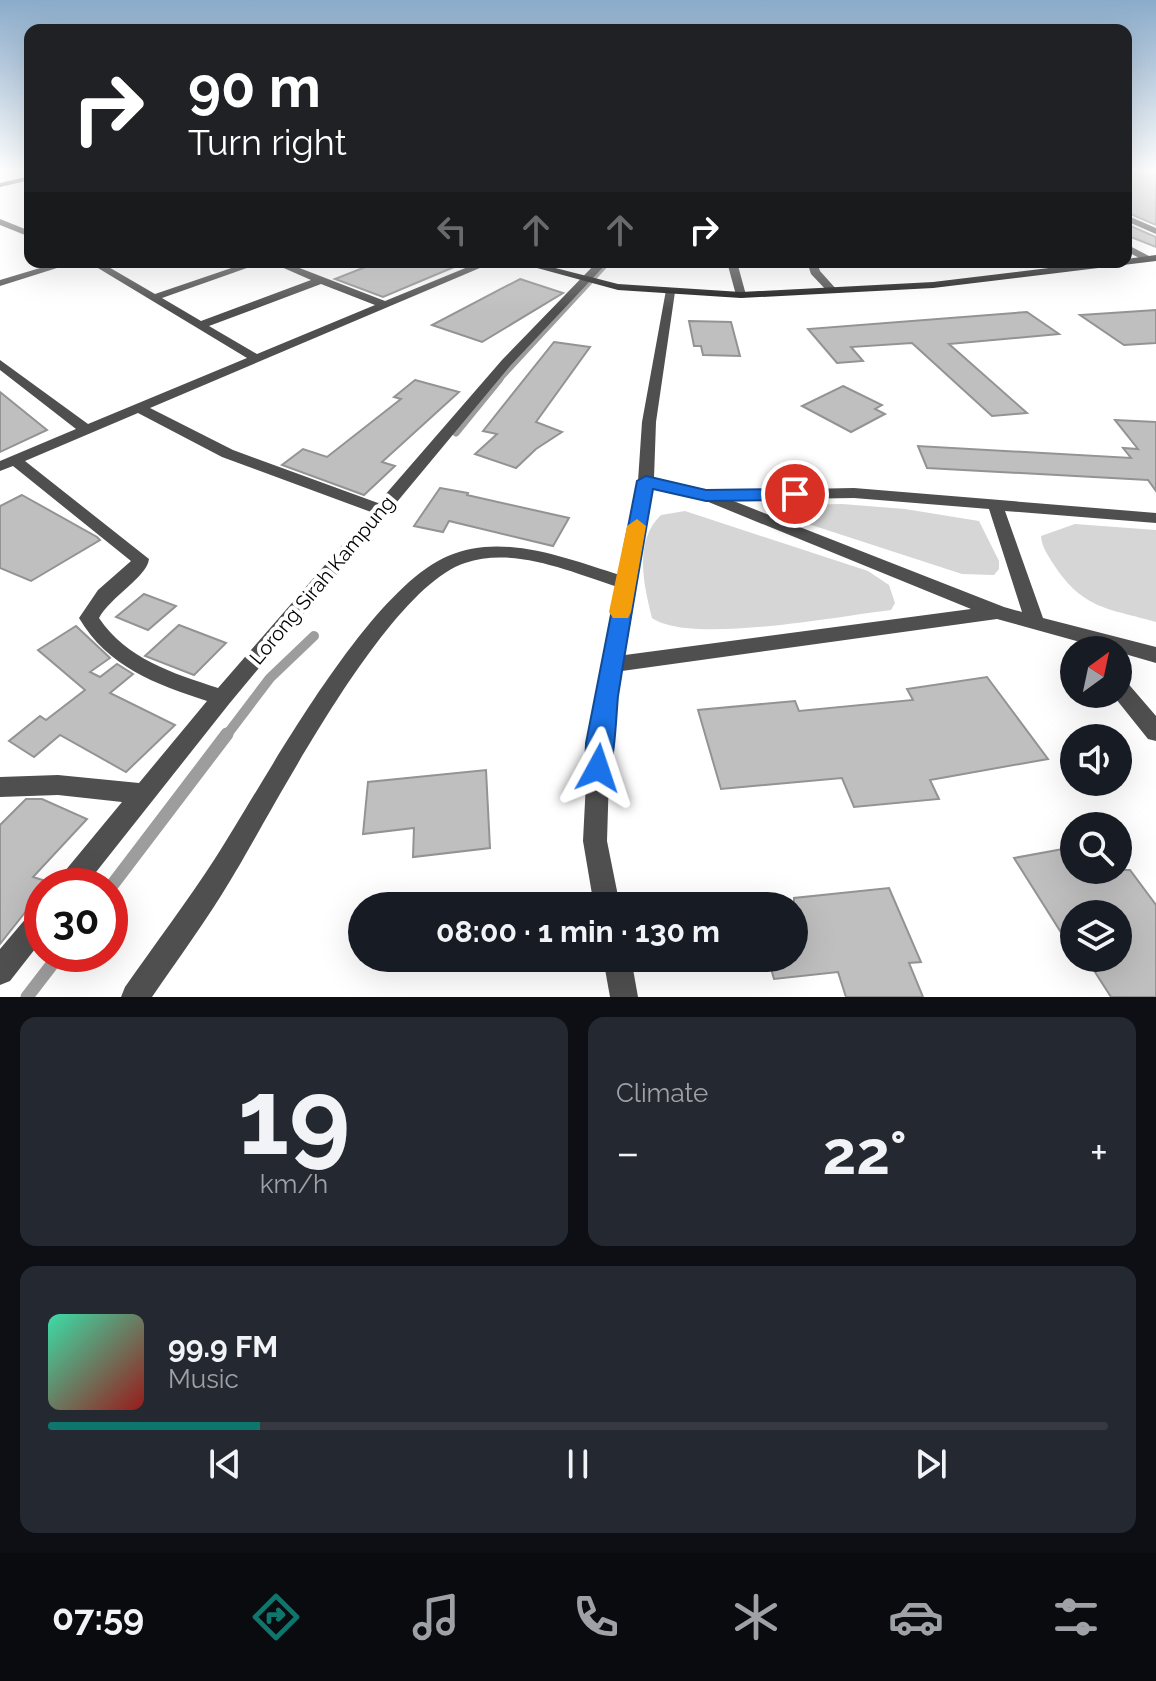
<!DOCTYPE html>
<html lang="en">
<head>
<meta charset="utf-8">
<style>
  body { margin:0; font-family:Raleway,sans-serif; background:#242831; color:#f1f3f6; height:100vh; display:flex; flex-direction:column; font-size:30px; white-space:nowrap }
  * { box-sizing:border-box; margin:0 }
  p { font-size:26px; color:#9ea1a6 }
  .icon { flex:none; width:44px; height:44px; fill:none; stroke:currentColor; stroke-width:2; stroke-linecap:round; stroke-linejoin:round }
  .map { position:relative; height:997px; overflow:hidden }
  .drawer { display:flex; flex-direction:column; gap:20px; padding:20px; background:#0d0f14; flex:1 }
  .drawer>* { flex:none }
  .hud { position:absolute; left:24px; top:24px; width:1108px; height:244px; border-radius:16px; box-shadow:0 8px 32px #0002; background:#202124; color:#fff; overflow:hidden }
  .needle { width:52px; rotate:33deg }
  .controls { position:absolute; left:1060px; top:636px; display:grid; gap:16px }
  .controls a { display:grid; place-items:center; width:72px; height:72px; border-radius:50%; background:#171b24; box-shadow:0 8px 32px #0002; font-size:40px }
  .speed { position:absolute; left:24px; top:868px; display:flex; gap:16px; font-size:40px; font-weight:700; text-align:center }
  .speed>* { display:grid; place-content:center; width:104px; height:104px; border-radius:50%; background:#171b24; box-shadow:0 8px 32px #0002; line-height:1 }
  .speed .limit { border:12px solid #d22; background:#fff; color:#111 }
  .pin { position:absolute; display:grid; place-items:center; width:68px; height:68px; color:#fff; margin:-34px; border:4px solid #fff; border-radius:50%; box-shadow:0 2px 8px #0007 }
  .me { position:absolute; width:88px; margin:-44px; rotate:5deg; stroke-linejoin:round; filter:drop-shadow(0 0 6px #0008) }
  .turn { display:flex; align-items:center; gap:28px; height:168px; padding:0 32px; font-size:36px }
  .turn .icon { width:104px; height:104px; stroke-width:2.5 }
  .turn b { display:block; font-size:56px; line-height:68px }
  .lanes { display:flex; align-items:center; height:76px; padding:0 32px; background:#0003; justify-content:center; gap:40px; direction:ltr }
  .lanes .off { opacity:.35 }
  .big { font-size:60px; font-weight:700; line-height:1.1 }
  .drawer .widget { flex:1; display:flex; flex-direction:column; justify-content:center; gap:12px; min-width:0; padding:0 28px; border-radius:16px; background:#242831 }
  .drawer .dial { align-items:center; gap:0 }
  .dial b { font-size:104px; line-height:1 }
  .song { display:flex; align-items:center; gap:24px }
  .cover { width:96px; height:96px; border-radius:12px; background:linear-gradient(135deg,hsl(160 70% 55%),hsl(0 70% 35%)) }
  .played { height:8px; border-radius:4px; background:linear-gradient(90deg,#0f766e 20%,#363941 20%) }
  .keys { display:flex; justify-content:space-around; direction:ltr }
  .heat { display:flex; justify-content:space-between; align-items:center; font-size:44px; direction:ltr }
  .drawer .tiles { flex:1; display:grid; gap:20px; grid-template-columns:1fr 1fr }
  .widget:last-child { grid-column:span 2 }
  .trip { position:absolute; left:348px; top:892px; width:460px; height:80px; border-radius:40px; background:#171b24; box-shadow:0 8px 32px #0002; font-weight:700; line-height:80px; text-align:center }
  .tabs { display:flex; height:128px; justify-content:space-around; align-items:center; background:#090b0e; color:#9ea1a6 }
  .tabs .icon { width:56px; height:56px }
  .tabs .current { color:#0f766e }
  .tabs b { font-size:36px; color:#f1f3f6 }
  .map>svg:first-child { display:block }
  .green { fill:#d6d6d6 }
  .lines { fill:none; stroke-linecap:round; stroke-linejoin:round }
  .stream-far3 { stroke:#9d9d9d; stroke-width:6 }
  .stream-far2 { stroke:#9d9d9d; stroke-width:7 }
  .stream-far1 { stroke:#9d9d9d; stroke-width:10 }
  .stream { stroke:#9d9d9d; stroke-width:13 }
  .building { fill:#bfbfbf; stroke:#939393; stroke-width:2 }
  .street { fill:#4f4f4f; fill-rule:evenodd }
  .secondary { fill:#1c1c1c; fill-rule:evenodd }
  .route { fill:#1a73e8; stroke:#114b97; stroke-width:2 }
  .slow { fill:#f59e0b }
  .labels { text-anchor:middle; stroke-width:8; stroke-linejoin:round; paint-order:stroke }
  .street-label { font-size:20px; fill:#000; stroke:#fff }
</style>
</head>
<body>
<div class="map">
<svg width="1156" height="997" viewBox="0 0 1156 997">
  <rect width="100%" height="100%" fill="#fff"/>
  <g class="green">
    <path d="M 842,504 L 905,509 L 979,521 L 999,561 L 999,569 L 994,575 L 962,574 L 793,519 L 790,512 L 793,505 Z"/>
    <path d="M 685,511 L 868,571 L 889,585 L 895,603 L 891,610 C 839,616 691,645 652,618 C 644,586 633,541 661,515 Z"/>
    <path d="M 1075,524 L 1156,530 L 1156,622 C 1108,608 1084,610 1054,565 C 1048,555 1042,548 1041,536 Z"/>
  </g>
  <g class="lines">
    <path class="stream-far3" d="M 498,381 L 608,262"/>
    <path class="stream-far2" d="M 456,433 L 500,379"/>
    <path class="stream-far1" d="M 226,736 L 270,678 L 314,636"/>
    <g class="stream">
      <path d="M 110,888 L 227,734"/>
      <path d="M 27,997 L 60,954"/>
    </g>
  </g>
  <g class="building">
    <path d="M 1126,170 L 1156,170 L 1156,225 L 1126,212 Z"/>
    <path d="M 1126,224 L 1156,237 L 1156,247 L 1126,235 Z"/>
    <path d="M 378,262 L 466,262 L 383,297 L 335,279 Z"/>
    <path d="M 520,279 L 563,293 L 482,342 L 432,325 Z"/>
    <path d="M 1156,310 L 1156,343 L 1124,345 L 1080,315 Z"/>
    <path d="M 1027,312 L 1059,334 L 949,344 L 1027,413 L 992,416 L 912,343 L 851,347 L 863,361 L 837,363 L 808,329 Z"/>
    <path d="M 689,321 L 731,322 L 740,356 L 703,355 L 701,346 L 694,346 Z"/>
    <path d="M 554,342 L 590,347 L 536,422 L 562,432 L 536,449 L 516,468 L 475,454 L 497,434 L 483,431 Z"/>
    <path d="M 415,380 L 459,392 L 382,462 L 395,466 L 364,495 L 282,465 L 303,449 L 327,457 L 401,399 L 394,397 Z"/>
    <path d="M 843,386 L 882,405 L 875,409 L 885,414 L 851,432 L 802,406 Z"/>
    <path d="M 0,392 L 47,430 L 0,452 Z"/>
    <path d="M 1115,420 L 1156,422 L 1156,491 L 1148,480 L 927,468 L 918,446 L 1131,458 L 1123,448 L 1138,449 Z"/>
    <path d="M 440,488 L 468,493 L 467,495 L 569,518 L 553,546 L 449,521 L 443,532 L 414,526 Z"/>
    <path d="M 22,495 L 97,537 L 100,540 L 31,581 L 0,568 L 0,506 Z"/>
    <path d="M 144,594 L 176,606 L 148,630 L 116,617 Z"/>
    <path d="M 179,625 L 226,643 L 194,675 L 145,656 Z"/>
    <path d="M 76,626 L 110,658 L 90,672 L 100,677 L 117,664 L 133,674 L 110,693 L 175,725 L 126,772 L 60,735 L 34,757 L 9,741 L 40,716 L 46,720 L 85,690 L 38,650 Z"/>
    <path d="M 987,677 L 1048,759 L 930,780 L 939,799 L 854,807 L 842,778 L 721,789 L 698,710 L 795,701 L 799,711 L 913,700 L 907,689 Z"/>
    <path d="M 486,770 L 490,848 L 413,857 L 414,828 L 363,834 L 368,782 Z"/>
    <path d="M 26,799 L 42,799 L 87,819 L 33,877 L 49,882 L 42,886 L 42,891 L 0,944 L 0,825 Z"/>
    <path d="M 1074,847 L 1074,870 L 1130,870 L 1156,905 L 1156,997 L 1111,997 L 1086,958 L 1118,958 L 1118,914 L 1074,914 L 1074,953 L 1014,858 Z"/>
    <path d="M 889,888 L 921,962 L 909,963 L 923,997 L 846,997 L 838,972 L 774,979 L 768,958 L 794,958 L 794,898 Z"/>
  </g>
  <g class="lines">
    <g class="street">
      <path d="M 1126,215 L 1156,228 L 1156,234 L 1126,221 Z"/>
      <path d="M 0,219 L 30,231 L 30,237 L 0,225 Z"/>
      <path d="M 1126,244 L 1151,257 L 1153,259 L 1145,261 L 1126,251 Z"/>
      <path d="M 60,262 L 76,262 L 0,286 L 0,280 Z"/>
      <path d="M 88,262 L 100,262 L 155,294 L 249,262 L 264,262 L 162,298 L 201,321 L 311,280 L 270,262 L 284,262 L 385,301 L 480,262 L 494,262 L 150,408 L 233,450 L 378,503 L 502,360 L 597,262 L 608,262 L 510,366 L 229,704 L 85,886 L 56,886 L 60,877 L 122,802 L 58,795 L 0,797 L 0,777 L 58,775 L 139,783 L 207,701 C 155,684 108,667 79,618 L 98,590 L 131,561 L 13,466 L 0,471 L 0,461 L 76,429 L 0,370 L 0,360 L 88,424 L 247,358 ZM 321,284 L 375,305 L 257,354 L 209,326 ZM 138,413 L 222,457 L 371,512 L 218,688 C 172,673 127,659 99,618 C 109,598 147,577 149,559 L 25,461 Z"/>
      <path d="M 727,262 L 737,262 L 746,295 L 745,297 L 736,295 Z"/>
      <path d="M 807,262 L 817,262 L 820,271 L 837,290 L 836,292 L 828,292 L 811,274 Z"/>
      <path d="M 666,290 L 675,292 L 656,422 L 654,478 L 706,491 L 854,488 L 1156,513 L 1156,523 L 1005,511 L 1043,618 L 1156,647 L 1156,663 L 1118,652 L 1118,650 L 1109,650 L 997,619 L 622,671 L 610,743 L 607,841 L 620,906 L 594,906 L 583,841 L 588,743 L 618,587 C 571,572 514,546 465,563 C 385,589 275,807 230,881 C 206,921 178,959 152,997 L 121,997 L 125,987 C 155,944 187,902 216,857 C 266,779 366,591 448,556 C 503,532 567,559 620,575 L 638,481 L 642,422 ZM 653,487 L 706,501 L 971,609 L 625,655 ZM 854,498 L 989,509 L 1022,612 L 1004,607 L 731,500 Z"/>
      <path d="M 1118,678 L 1125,680 L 1156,716 L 1156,741 L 1148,739 L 1112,694 L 1118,694 Z"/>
      <path d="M 42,906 L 42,940 L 10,981 L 0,985 L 0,949 L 33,910 Z"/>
      <path d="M 603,958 L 631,958 L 638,997 L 610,997 Z"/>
    </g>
    <g class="secondary">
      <path d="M 30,176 L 30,180 L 0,187 L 0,183 Z"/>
      <path d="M 1156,255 L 1156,261 L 933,288 L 741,298 L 618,290 L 515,262 L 532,262 L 618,284 L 741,292 L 933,282 L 1098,262 L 1126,262 L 1126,259 Z"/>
    </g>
  </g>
  <linearGradient id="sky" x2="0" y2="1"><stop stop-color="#8aabca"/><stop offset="0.55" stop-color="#fff"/><stop offset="1" stop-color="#fff" stop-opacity="0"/></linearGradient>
  <rect width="1156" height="310" fill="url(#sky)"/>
  <path class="route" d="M 646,476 L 706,490 L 795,489 L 804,494 L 795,500 L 706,501 L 653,489 C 641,558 629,627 618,696 C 616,717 615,760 607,776 L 598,779 L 589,776 L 585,768 L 586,743 L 637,481 Z"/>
  <path class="slow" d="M 637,519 L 646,526 L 631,612 L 628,618 L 613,618 L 609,612 L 627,526 Z"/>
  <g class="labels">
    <g class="street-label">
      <text transform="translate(322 580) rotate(-50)" y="7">Lorong Sirah Kampung</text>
    </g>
  </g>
</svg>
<div class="controls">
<a><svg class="needle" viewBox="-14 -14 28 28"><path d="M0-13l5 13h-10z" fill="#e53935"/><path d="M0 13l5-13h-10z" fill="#9ea1a6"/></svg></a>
<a><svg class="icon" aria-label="sound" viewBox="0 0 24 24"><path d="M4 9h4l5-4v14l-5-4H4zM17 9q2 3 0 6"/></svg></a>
<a><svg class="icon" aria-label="search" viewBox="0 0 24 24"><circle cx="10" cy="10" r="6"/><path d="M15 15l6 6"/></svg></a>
<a><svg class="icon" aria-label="layers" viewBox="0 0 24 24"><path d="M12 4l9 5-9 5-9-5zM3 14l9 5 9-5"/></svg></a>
</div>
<div class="speed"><div class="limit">30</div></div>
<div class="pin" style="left:795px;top:494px;background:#d93025"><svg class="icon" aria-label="arrive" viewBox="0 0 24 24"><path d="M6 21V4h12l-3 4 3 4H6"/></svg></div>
<svg class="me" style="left:598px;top:768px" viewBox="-20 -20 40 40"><path d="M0-17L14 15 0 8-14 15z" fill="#1a73e8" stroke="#fff" stroke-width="4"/></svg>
<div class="trip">08:00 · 1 min · 130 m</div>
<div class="hud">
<div class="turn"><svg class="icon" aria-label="right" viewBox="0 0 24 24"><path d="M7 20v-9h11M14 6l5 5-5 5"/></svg><div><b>90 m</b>Turn right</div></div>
<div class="lanes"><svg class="icon off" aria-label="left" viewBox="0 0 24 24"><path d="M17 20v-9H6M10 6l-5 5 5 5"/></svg><svg class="icon off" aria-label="ahead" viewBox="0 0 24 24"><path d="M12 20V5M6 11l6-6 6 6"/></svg><svg class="icon off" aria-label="ahead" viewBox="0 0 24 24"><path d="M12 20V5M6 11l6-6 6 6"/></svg><svg class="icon" aria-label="right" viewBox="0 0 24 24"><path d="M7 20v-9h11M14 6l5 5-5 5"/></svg></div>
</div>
</div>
<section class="drawer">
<div class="tiles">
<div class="widget dial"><b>19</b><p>km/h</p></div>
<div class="widget"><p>Climate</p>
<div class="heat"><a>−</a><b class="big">22°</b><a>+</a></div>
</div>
<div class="widget">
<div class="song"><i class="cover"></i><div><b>99.9 FM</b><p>Music</p></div></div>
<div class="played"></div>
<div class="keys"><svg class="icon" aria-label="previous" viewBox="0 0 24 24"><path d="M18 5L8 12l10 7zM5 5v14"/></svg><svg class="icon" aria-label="pause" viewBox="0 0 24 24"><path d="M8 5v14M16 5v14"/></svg><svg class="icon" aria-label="next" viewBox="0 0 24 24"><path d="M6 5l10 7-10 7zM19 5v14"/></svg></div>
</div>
</div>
</section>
<nav class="tabs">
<b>07:59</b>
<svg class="icon current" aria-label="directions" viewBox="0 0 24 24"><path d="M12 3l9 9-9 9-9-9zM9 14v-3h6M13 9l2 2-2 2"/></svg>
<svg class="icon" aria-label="music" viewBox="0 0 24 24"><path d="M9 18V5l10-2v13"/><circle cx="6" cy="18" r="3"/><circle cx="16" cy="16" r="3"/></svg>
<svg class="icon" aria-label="phone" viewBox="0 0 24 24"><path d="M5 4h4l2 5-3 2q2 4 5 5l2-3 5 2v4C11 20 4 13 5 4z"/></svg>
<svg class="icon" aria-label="climate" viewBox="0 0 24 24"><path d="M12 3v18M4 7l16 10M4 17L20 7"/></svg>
<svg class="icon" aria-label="car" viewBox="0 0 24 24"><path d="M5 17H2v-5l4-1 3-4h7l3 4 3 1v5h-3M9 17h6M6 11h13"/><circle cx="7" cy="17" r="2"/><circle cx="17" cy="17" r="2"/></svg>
<svg class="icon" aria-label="filters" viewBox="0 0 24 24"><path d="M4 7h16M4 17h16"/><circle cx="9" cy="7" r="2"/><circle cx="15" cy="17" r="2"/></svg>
</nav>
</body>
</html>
